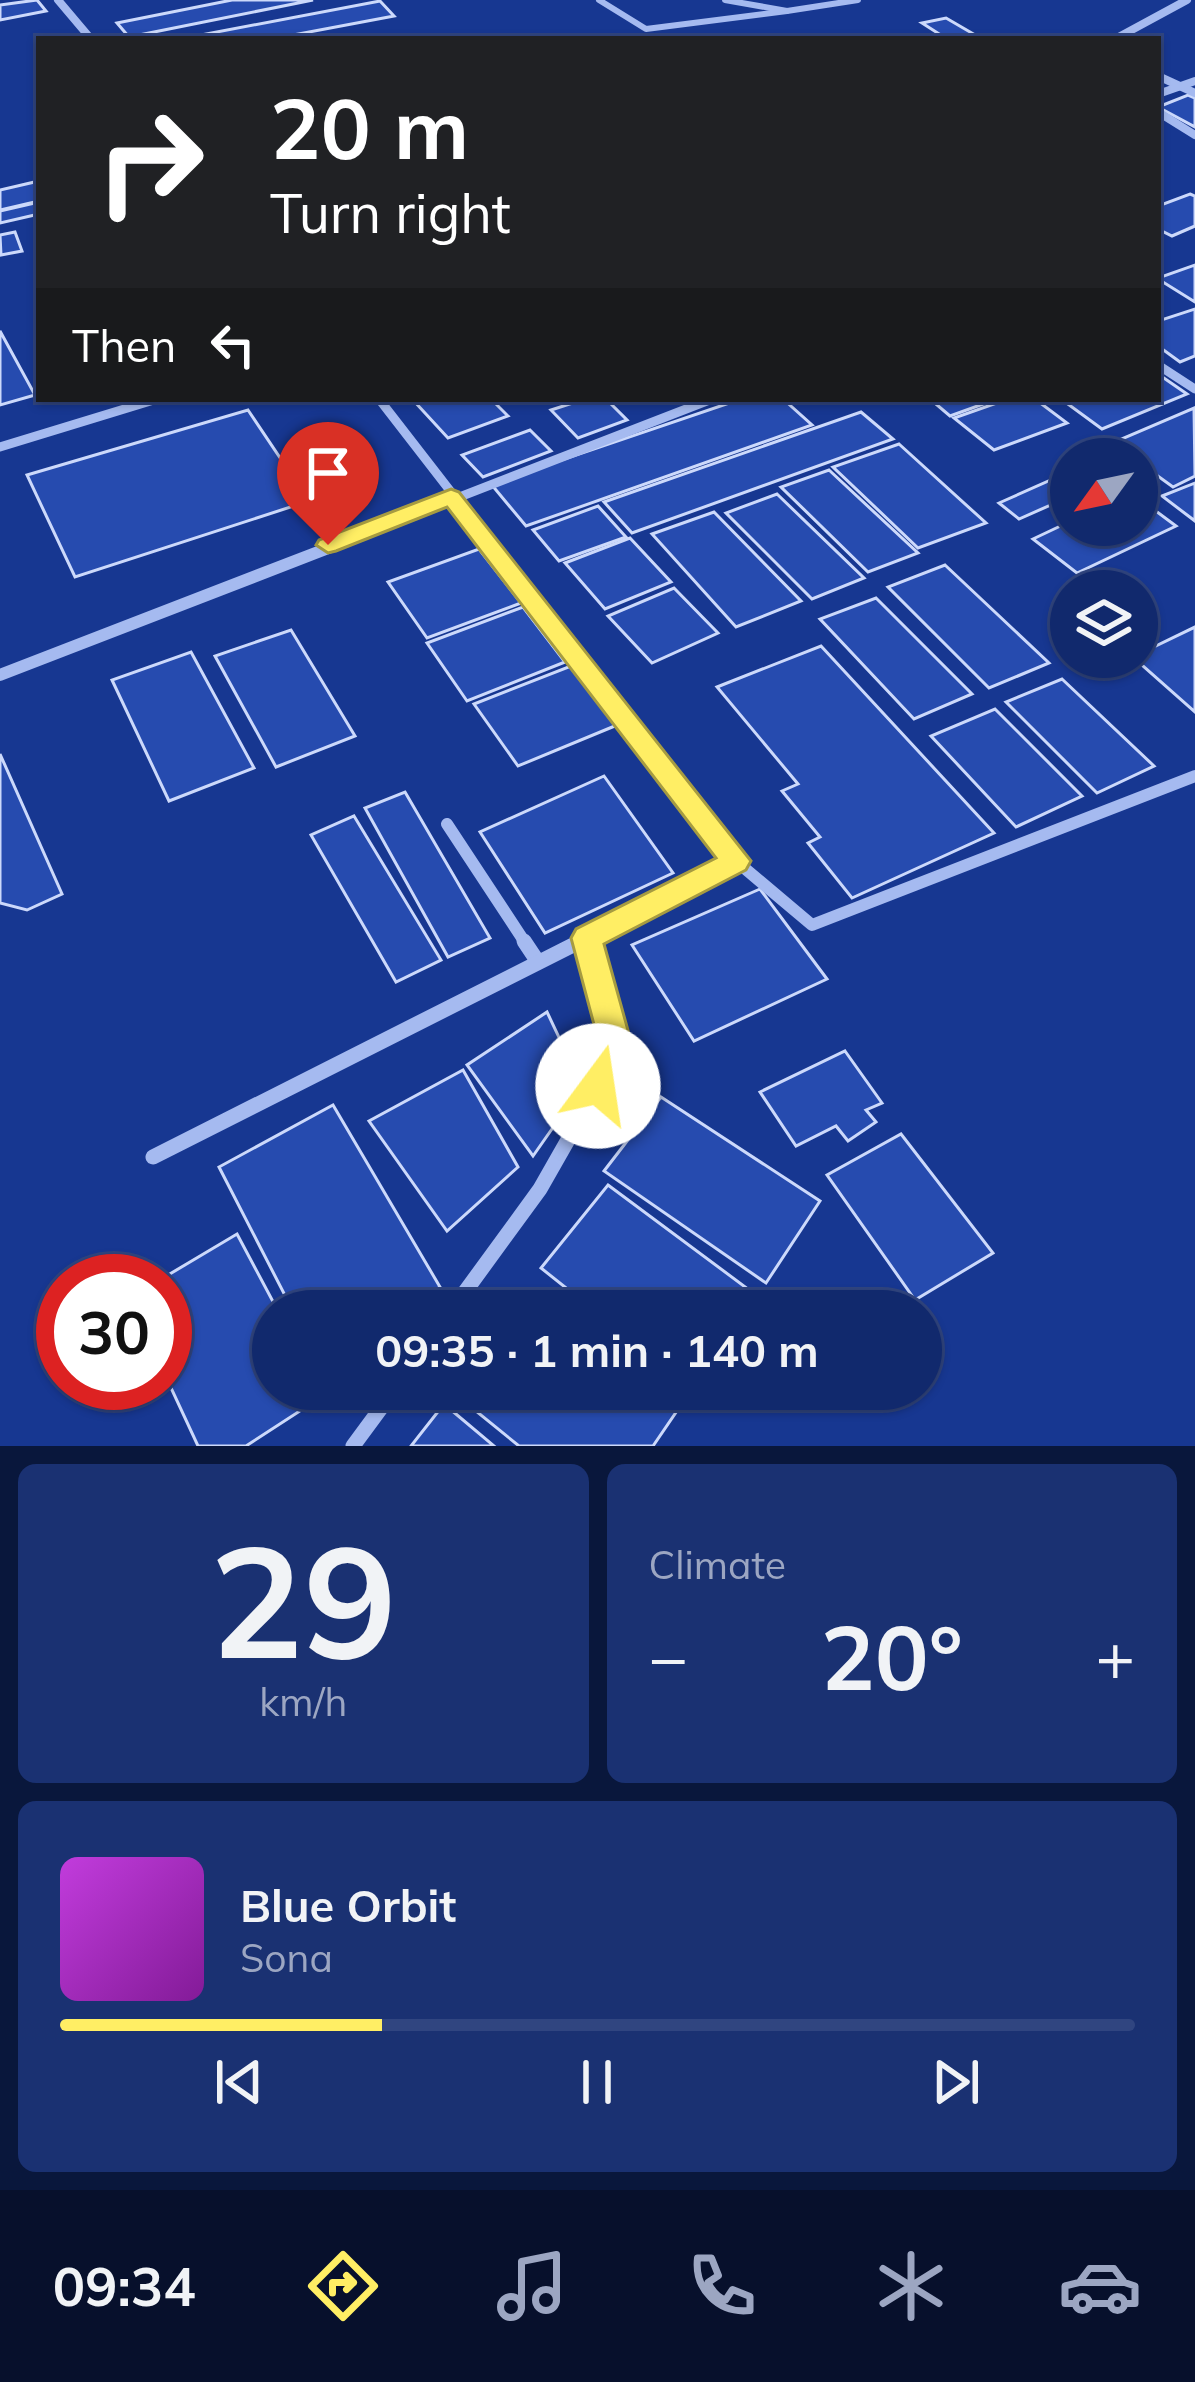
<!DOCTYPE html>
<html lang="en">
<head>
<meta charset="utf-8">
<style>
  body { margin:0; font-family:Mulish,sans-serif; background:#1a3172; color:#f1f3f6; height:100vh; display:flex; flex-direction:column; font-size:45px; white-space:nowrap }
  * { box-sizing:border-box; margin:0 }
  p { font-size:39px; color:#9ca6c2 }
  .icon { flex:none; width:66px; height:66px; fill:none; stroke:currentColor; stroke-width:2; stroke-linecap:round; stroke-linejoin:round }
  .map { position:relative; height:1446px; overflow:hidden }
  .sheet { display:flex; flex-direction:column; gap:18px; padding:18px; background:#09173c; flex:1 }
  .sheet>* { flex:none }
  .hud { position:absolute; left:36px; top:36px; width:1125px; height:366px; border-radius:0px; box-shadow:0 3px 9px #0004,0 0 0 3px #304580; background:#202124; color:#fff; overflow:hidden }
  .needle { width:78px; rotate:237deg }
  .fabs { position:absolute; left:1050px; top:438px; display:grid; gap:24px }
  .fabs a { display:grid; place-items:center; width:108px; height:108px; border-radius:50%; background:#11296d; box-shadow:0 3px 9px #0004,0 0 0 3px #304580; font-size:60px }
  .speed { position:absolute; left:36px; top:1254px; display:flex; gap:24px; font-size:60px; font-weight:700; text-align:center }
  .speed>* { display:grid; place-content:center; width:156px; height:156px; border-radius:50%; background:#11296d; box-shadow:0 3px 9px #0004,0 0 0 3px #304580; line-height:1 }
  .speed .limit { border:18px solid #d22; background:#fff; color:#111 }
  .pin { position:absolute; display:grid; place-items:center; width:102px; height:102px; color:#fff; margin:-123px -51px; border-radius:50% 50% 50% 0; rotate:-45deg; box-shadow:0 0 12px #0007 }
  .pin .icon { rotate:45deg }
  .me { position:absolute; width:132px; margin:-66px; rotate:14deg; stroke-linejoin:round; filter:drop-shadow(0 0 9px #0008) }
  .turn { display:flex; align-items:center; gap:42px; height:252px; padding:0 36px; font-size:54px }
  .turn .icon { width:156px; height:156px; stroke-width:2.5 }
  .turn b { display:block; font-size:84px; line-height:102px }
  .then { display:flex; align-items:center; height:114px; padding:0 36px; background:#0003; gap:24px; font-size:45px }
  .big { font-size:90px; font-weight:700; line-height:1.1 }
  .sheet .widget { flex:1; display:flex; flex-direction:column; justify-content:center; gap:18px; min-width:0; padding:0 42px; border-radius:18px; background:#1a3172 }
  .sheet .dial { align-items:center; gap:0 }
  .dial b { font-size:156px; line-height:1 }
  .song { display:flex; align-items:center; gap:36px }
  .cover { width:144px; height:144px; border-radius:18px; background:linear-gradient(135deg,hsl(290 70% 55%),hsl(290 70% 35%)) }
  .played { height:12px; border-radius:6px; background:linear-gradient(90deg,#ffee64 30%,#304580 30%) }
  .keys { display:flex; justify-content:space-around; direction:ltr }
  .heat { display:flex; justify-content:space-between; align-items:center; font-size:66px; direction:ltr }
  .sheet .tiles { flex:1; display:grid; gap:18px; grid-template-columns:1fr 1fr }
  .widget:last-child { grid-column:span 2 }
  .trip { position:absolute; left:252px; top:1290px; width:690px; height:120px; border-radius:60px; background:#11296d; box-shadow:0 3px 9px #0004,0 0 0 3px #304580; font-weight:700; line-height:120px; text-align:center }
  .tabs { display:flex; height:192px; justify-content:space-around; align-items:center; background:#07102c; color:#9ca6c2 }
  .tabs .icon { width:84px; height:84px }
  .tabs .on { color:#ffee64 }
  .tabs b { font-size:54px; color:#f1f3f6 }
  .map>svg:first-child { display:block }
  .building { fill:#264baf; stroke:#ccd9fb; stroke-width:3 }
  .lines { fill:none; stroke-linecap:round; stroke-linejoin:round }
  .lane { stroke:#a5baf0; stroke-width:6 }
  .street-far3 { stroke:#a5baf0; stroke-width:8 }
  .street-far2 { stroke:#a5baf0; stroke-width:9 }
  .street-far1 { stroke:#a5baf0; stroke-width:12 }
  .street { stroke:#a5baf0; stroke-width:15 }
  .route { fill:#ffee64; stroke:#a69b41; stroke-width:3 }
</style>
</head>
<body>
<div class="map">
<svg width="1195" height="1446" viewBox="0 0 1195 1446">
  <rect width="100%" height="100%" fill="#173791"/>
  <g class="building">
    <path d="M 37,0 L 46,11 L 0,20 L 0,5 Z"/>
    <path d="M 232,0 L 313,0 L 129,37 L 117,23 Z"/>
    <path d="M 380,1 L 394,16 L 272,39 L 180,39 Z"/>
    <path d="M 946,18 L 982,39 L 947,39 L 922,23 Z"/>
    <path d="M 1188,95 L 1195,98 L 1195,127 L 1158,107 Z"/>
    <path d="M 39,181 L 39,201 L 0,210 L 0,190 Z"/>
    <path d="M 1190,194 L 1195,196 L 1195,226 L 1172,236 L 1158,229 L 1158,206 Z"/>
    <path d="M 39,202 L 39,214 L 0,223 L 0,211 Z"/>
    <path d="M 15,232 L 22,251 L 1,255 L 0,235 Z"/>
    <path d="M 1195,265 L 1195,302 L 1158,279 L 1158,278 Z"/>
    <path d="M 1195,309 L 1195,356 L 1180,362 L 1158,346 L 1158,321 Z"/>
    <path d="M 0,331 L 35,395 L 0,405 Z"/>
    <path d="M 1158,374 L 1187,394 L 1102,429 L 1061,399 L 1158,399 Z"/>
    <path d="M 491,399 L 508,416 L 448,438 L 413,400 Z"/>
    <path d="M 585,399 L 606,399 L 627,420 L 578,438 L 551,410 Z"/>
    <path d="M 741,399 L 783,399 L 812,425 L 526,526 L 491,484 Z"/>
    <path d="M 930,399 L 997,399 L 950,416 Z"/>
    <path d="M 1008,399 L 1035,399 L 1067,423 L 994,450 L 954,418 Z"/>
    <path d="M 1194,408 L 1195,476 L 1173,487 L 1112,443 Z"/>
    <path d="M 248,410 L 309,501 L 75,577 L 27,475 Z"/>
    <path d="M 861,412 L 893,439 L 632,533 L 604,502 Z"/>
    <path d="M 530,430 L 551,451 L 483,477 L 462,455 Z"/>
    <path d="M 899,444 L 986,523 L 918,548 L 833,467 Z"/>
    <path d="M 829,470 L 918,553 L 868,572 L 781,487 Z"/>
    <path d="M 1071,471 L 1071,496 L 1019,519 L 999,503 Z"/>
    <path d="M 1195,483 L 1195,521 L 1162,496 Z"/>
    <path d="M 777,494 L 864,578 L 812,599 L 726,513 Z"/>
    <path d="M 1137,497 L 1176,526 L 1077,573 L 1033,539 L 1071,521 L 1071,525 L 1137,525 Z"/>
    <path d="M 598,506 L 626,537 L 559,561 L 533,530 Z"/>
    <path d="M 714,512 L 801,601 L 736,627 L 652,534 Z"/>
    <path d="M 630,538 L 671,582 L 605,609 L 565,563 Z"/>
    <path d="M 479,549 L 521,603 L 427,638 L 388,582 Z"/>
    <path d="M 945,565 L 1049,663 L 989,688 L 888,587 Z"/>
    <path d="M 674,588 L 718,633 L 652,663 L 608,616 Z"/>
    <path d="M 876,598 L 972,694 L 914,719 L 820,619 Z"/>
    <path d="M 523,607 L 565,662 L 467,701 L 427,643 Z"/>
    <path d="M 1195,627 L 1195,712 L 1133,657 Z"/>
    <path d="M 291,630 L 355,736 L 276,767 L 215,656 Z"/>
    <path d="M 821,646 L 994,833 L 852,898 L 808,843 L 820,837 L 782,791 L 798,784 L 717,687 Z"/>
    <path d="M 191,652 L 254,768 L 169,801 L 112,680 Z"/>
    <path d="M 576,664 L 622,723 L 518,766 L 474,704 Z"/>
    <path d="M 1062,679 L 1154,766 L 1097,793 L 1006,702 Z"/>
    <path d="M 995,709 L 1082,796 L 1016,827 L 931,736 Z"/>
    <path d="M 0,754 L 62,894 L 27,910 L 0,903 Z"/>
    <path d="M 604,776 L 673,873 L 545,933 L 480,832 Z"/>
    <path d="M 405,792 L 490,938 L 448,957 L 365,808 Z"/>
    <path d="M 354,816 L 441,960 L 396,982 L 311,835 Z"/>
    <path d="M 760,889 L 827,979 L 694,1041 L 632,945 Z"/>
    <path d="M 547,1012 L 582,1086 L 533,1156 L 467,1065 Z"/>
    <path d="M 845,1051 L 882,1103 L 866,1110 L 876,1122 L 848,1141 L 836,1126 L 796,1146 L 760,1092 Z"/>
    <path d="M 463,1070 L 518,1167 L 447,1231 L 369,1121 Z"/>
    <path d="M 661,1097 L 820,1201 L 766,1283 L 604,1171 Z"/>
    <path d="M 333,1105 L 440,1287 L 402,1311 L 293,1311 L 219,1167 Z"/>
    <path d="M 901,1134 L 993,1253 L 915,1300 L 827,1175 Z"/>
    <path d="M 608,1185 L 760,1298 L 751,1311 L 595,1311 L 541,1268 Z"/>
    <path d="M 237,1234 L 278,1311 L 273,1311 L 273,1389 L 320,1389 L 323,1396 L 246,1446 L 198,1446 L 165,1375 L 165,1281 L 158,1281 Z"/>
    <path d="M 536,1290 L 563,1311 L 519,1311 Z"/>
    <path d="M 459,1389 L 666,1389 L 683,1402 L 653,1446 L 519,1446 L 455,1394 Z"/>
    <path d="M 444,1404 L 494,1446 L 411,1446 Z"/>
  </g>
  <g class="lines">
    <g class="lane">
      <path d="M 599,0 L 646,29 L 787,11"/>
      <path d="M 725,0 L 787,11 L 858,0"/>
    </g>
    <g class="street-far3">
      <path d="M 58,0 L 91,39"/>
      <path d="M 1115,39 L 1187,0"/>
      <path d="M 1158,76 L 1195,93"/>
      <path d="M 1158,94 L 1195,81"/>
      <path d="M 1158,112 L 1195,135"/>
    </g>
    <g class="street-far2">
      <path d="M 1158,365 L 1195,389"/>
      <path d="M 379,399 L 496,550"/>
      <path d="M 0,447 L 157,399"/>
      <path d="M 323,550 L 712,399"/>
    </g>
    <g class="street-far1">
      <path d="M 493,547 L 736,861 L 812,925 L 1195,776"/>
      <path d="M 0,675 L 331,547"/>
      <path d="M 447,824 L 526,944"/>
      <path d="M 575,944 L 586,938"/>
      <path d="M 588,944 L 586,938 L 736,861"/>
    </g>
    <g class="street">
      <path d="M 524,941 L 538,962"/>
      <path d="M 153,1157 L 581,941"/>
      <path d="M 451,1311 L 540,1189 L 618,1052 L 587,941"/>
      <path d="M 353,1446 L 395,1389"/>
    </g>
  </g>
  <path class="route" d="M 451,489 L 459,492 L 751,861 L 746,870 L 604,944 L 634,1052 L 610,1097 L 598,1101 L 587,1097 L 582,1086 L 601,1051 L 571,938 L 576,929 L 716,858 L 447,507 L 336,551 L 328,553 L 316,545 L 319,540 Z"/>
</svg>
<div class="fabs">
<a><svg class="needle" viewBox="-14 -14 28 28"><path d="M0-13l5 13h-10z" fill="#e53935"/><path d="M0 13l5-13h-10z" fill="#9ca6c2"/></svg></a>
<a><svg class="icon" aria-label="layers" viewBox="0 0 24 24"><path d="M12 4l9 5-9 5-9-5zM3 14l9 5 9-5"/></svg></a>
</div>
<div class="speed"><div class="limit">30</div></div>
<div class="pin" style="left:328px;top:545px;background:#d93025"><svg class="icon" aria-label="arrive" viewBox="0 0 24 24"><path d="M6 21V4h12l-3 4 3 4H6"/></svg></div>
<svg class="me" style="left:598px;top:1086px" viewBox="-20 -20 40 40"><circle r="19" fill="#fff"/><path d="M0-13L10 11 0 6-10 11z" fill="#ffee64"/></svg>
<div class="trip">09:35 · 1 min · 140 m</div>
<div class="hud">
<div class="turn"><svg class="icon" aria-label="right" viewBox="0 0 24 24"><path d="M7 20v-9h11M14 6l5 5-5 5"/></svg><div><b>20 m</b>Turn right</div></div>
<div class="then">Then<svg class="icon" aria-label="left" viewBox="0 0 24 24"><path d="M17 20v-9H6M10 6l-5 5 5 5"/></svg></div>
</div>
</div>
<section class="sheet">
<div class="tiles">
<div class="widget dial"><b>29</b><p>km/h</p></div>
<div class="widget"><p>Climate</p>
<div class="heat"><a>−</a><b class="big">20°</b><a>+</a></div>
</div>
<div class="widget">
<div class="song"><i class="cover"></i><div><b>Blue Orbit</b><p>Sona</p></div></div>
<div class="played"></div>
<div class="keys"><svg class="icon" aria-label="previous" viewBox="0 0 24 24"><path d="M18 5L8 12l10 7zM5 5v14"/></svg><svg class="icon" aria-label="pause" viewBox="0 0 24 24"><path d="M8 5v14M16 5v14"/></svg><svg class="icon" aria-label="next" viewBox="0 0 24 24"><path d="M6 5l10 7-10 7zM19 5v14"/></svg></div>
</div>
</div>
</section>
<nav class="tabs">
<b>09:34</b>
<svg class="icon on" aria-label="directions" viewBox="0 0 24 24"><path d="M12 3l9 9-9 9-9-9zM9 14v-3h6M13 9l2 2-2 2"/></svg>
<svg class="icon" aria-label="music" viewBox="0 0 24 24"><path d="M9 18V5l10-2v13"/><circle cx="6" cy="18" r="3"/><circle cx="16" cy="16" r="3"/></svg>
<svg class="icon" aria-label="phone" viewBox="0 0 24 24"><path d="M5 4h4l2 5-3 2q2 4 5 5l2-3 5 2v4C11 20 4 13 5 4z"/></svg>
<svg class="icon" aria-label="climate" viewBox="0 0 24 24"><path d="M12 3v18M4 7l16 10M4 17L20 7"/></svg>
<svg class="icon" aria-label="car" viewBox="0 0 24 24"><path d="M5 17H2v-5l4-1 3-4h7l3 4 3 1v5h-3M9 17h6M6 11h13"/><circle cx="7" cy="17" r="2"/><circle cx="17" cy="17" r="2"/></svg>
</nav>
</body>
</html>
